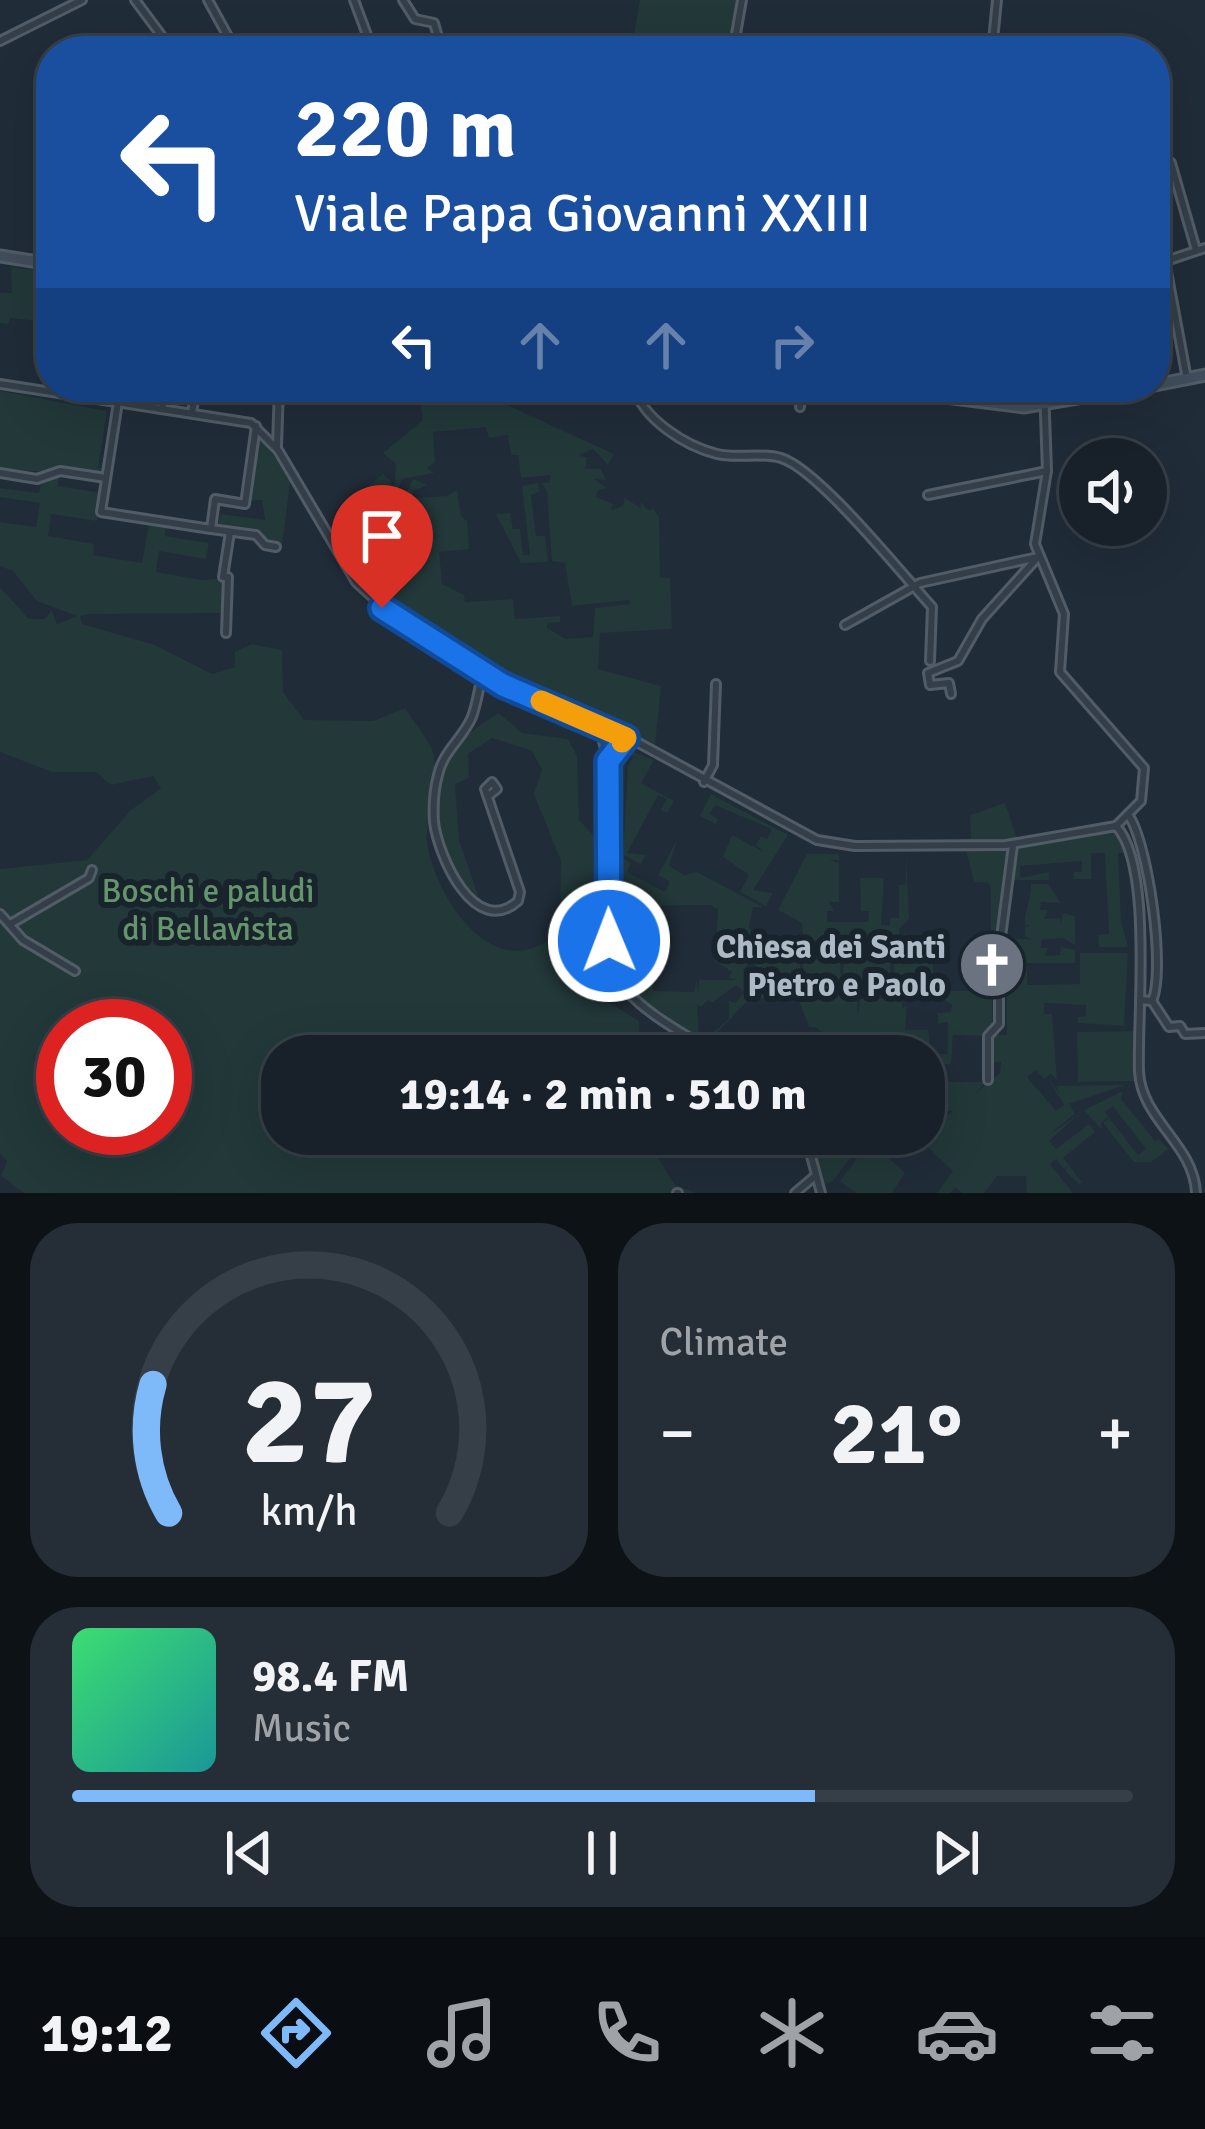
<!DOCTYPE html>
<html lang="en">
<head>
<meta charset="utf-8">
<style>
  body { margin:0; font-family:Signika,sans-serif; background:#252e36; color:#f1f3f6; height:100vh; display:flex; flex-direction:column; font-size:45px; white-space:nowrap }
  * { box-sizing:border-box; margin:0 }
  p { font-size:39px; color:#9fa3a8 }
  .icon { flex:none; width:66px; height:66px; fill:none; stroke:currentColor; stroke-width:2; stroke-linecap:round; stroke-linejoin:round }
  .map { position:relative; height:1193px; overflow:hidden }
  .panel { display:flex; flex-direction:column; gap:30px; padding:30px; background:#0d1217; flex:1 }
  .panel>* { flex:none }
  .guide { position:absolute; left:36px; top:36px; width:1134px; height:366px; border-radius:48px; box-shadow:0 12px 48px #0002,0 0 0 3px #363e47; background:#1a4fa0; color:#fff; overflow:hidden }
  .controls { position:absolute; left:1059px; top:438px; display:grid; gap:24px }
  .controls a { display:grid; place-items:center; width:108px; height:108px; border-radius:50%; background:#18212a; box-shadow:0 12px 48px #0002,0 0 0 3px #363e47; font-size:60px }
  .speed { position:absolute; left:36px; top:999px; display:flex; gap:24px; font-size:60px; font-weight:700; text-align:center }
  .speed>* { display:grid; place-content:center; width:156px; height:156px; border-radius:50%; background:#18212a; box-shadow:0 12px 48px #0002,0 0 0 3px #363e47; line-height:1 }
  .speed .limit { border:18px solid #d22; background:#fff; color:#111 }
  .pin { position:absolute; display:grid; place-items:center; width:102px; height:102px; color:#fff; margin:-123px -51px; border-radius:50% 50% 50% 0; rotate:-45deg; box-shadow:0 0 12px #0007 }
  .pin .icon { rotate:45deg }
  .me { position:absolute; width:132px; margin:-66px; rotate:359deg; stroke-linejoin:round; filter:drop-shadow(0 0 9px #0008) }
  .turn { display:flex; align-items:center; gap:42px; height:252px; padding:0 60px; font-size:54px }
  .turn .icon { width:156px; height:156px; stroke-width:2.5 }
  .turn b { display:block; font-size:84px; line-height:102px }
  .lanes { display:flex; align-items:center; height:114px; padding:0 60px; background:#0003; justify-content:center; gap:60px; direction:ltr }
  .lanes .off { opacity:.35 }
  .big { font-size:90px; font-weight:700; line-height:1.1 }
  .panel .card { flex:1; display:flex; flex-direction:column; justify-content:center; gap:18px; min-width:0; padding:0 42px; border-radius:48px; background:#252e36 }
  .panel .dial { align-items:center; gap:0 }
  .dial svg { height:312px; overflow:visible; fill:none; stroke:#363e47; stroke-width:7; stroke-linecap:round; text-anchor:middle }
  .dial text { fill:#f1f3f6; stroke:none }
  .song { display:flex; align-items:center; gap:36px }
  .cover { width:144px; height:144px; border-radius:18px; background:linear-gradient(135deg,hsl(140 70% 55%),hsl(180 70% 35%)) }
  .played { height:12px; border-radius:6px; background:linear-gradient(90deg,#7eb9f9 70%,#363e47 70%) }
  .keys { display:flex; justify-content:space-around; direction:ltr }
  .heat { display:flex; justify-content:space-between; align-items:center; font-size:66px; direction:ltr }
  .panel .tiles { flex:1; display:grid; gap:30px; grid-template-columns:1fr 1fr }
  .card:last-child { grid-column:span 2 }
  .trip { position:absolute; left:261px; top:1035px; width:684px; height:120px; border-radius:48px; background:#18212a; box-shadow:0 12px 48px #0002,0 0 0 3px #363e47; font-weight:700; line-height:120px; text-align:center }
  .tabs { display:flex; height:192px; justify-content:space-around; align-items:center; background:#0a0d11; color:#9fa3a8 }
  .tabs .icon { width:84px; height:84px }
  .tabs .current { color:#7eb9f9 }
  .tabs b { font-size:54px; color:#f1f3f6 }
  .map>svg:first-child { display:block }
  .green { fill:#223839; fill-rule:evenodd }
  .building { fill:#435260; stroke:#1b252e; stroke-width:3 }
  .lines { fill:none; stroke-linecap:round; stroke-linejoin:round }
  .street-casing { stroke:#515c66; stroke-width:12 }
  .secondary-casing { stroke:#515c66; stroke-width:15 }
  .street { stroke:#333e48; stroke-width:6 }
  .secondary { stroke:#414d5b; stroke-width:9 }
  .route-casing { stroke:#114b97; stroke-width:30 }
  .route { stroke:#1a73e8; stroke-width:21 }
  .slow { stroke:#f59e0b; stroke-width:21 }
  .labels { text-anchor:middle; stroke-width:12; stroke-linejoin:round; paint-order:stroke }
  .park-label { font-size:33px; fill:#65956c; stroke:#19232c }
  .poi-label { font-size:33px; font-weight:bold; fill:#adb9c5; stroke:#19232c; text-anchor:end }
</style>
</head>
<body>
<div class="map">
<svg width="1205" height="1193" viewBox="0 0 1205 1193">
  <rect width="100%" height="100%" fill="#202c38"/>
  <g class="green">
    <path d="M 640,0 L 740,0 L 730,51 L 645,51 L 632,45 Z"/>
    <path d="M 11,267 L 51,272 L 51,322 L 10,318 L 8,324 L 0,323 L 0,293 L 12,293 Z"/>
    <path d="M 417,387 L 502,390 L 505,404 L 614,454 L 608,465 L 593,449 L 579,455 L 587,458 L 585,469 L 601,469 L 606,480 L 594,479 L 607,488 L 598,490 L 596,497 L 613,504 L 611,510 L 623,506 L 625,498 L 641,508 L 640,502 L 648,510 L 653,510 L 652,505 L 659,518 L 660,577 L 670,578 L 672,629 L 600,633 L 598,669 L 661,686 L 655,745 L 471,663 L 388,605 L 393,601 L 348,528 L 356,523 L 345,505 L 383,474 L 392,483 L 371,515 L 381,527 L 394,518 L 413,479 L 427,485 L 412,491 L 414,498 L 447,496 L 457,490 L 461,516 L 467,521 L 469,549 L 439,552 L 442,584 L 464,595 L 465,602 L 513,599 L 515,619 L 560,616 L 560,622 L 547,623 L 547,628 L 566,639 L 593,637 L 595,608 L 630,604 L 629,600 L 572,606 L 565,563 L 552,561 L 547,492 L 542,483 L 550,482 L 550,475 L 521,478 L 518,455 L 511,455 L 508,435 L 489,438 L 486,427 L 433,432 L 435,462 L 427,468 L 434,473 L 402,479 L 389,515 L 378,522 L 376,513 L 395,483 L 396,464 L 383,453 L 423,420 Z"/>
    <path d="M 0,391 L 107,411 L 98,468 L 104,469 L 103,475 C 67,469 35,474 0,468 Z"/>
    <path d="M 258,438 L 264,439 L 290,482 L 282,546 L 269,544 L 258,532 L 218,526 L 220,514 L 265,520 L 262,500 L 248,501 Z"/>
    <path d="M 48,475 L 59,476 L 58,486 L 102,493 L 97,521 L 51,514 L 48,536 L 94,544 L 93,555 L 142,563 L 149,523 L 166,526 L 165,536 L 209,543 L 206,559 L 159,551 L 156,572 L 201,580 L 227,578 L 225,613 L 91,614 L 80,616 L 82,624 L 155,645 L 212,674 L 235,667 L 235,652 L 252,644 L 282,650 L 283,692 L 304,720 L 373,721 L 405,708 C 413,721 431,741 434,755 C 438,785 423,817 428,848 C 440,906 499,989 560,931 L 561,861 L 534,794 L 542,770 L 532,751 L 492,738 L 468,754 L 469,778 L 455,784 L 459,840 L 479,898 C 443,867 422,802 448,757 C 460,737 479,726 499,713 L 522,733 L 568,739 L 577,756 L 579,820 L 593,835 L 594,882 C 574,900 584,920 591,943 L 582,958 L 580,990 L 598,1004 L 610,1003 L 639,1021 L 639,1035 C 660,1047 679,1044 700,1056 L 282,1056 L 282,1134 L 674,1134 L 652,1148 L 675,1185 L 696,1193 L 24,1193 L 1,1176 L 7,1161 L 0,1154 L 0,869 L 87,860 L 131,810 L 161,788 L 153,776 L 111,785 L 96,772 L 52,772 L 0,752 L 0,587 L 29,619 L 45,619 L 52,610 L 57,624 L 77,616 L 37,601 L 13,571 L 0,566 L 0,522 L 36,527 L 40,503 L 0,497 L 0,488 L 39,493 L 42,478 ZM 63,1026 L 165,1026 L 165,1128 L 63,1128 Z"/>
    <path d="M 538,483 L 539,492 L 531,495 L 536,536 L 545,536 L 548,562 L 521,563 L 496,514 L 510,513 L 513,529 L 520,529 L 523,555 L 530,555 L 522,486 Z"/>
    <path d="M 626,749 L 654,760 L 641,783 L 674,801 L 667,813 L 661,810 L 667,799 L 658,795 L 627,853 L 646,855 L 641,864 L 623,855 L 628,766 L 633,757 L 639,759 L 631,755 L 625,764 L 620,906 L 612,906 L 611,769 L 617,753 Z"/>
    <path d="M 711,794 L 788,835 L 753,890 L 773,893 L 766,906 L 740,892 L 749,875 L 723,857 L 732,835 L 764,852 L 756,845 L 761,836 L 767,839 L 772,829 L 715,805 L 710,814 L 718,819 L 716,824 L 700,816 Z"/>
    <path d="M 1005,803 L 1018,842 L 971,843 L 970,815 Z"/>
    <path d="M 1108,827 L 1121,835 L 1127,853 L 1118,853 L 1121,921 L 1128,947 L 1099,947 L 1098,935 L 1109,934 L 1105,853 L 1091,853 L 1091,879 L 1074,879 L 1074,872 L 1082,872 L 1082,861 L 1020,866 L 1020,878 L 1049,872 L 1049,880 L 1011,880 L 1015,849 Z"/>
    <path d="M 677,840 L 669,866 L 684,875 L 697,872 L 763,907 L 753,907 L 749,926 L 757,946 L 800,946 L 800,980 L 795,991 L 791,984 L 785,991 L 751,961 L 743,970 L 751,977 L 745,986 L 753,979 L 768,993 L 763,999 L 755,993 L 715,1035 L 712,1033 L 729,1019 L 729,1001 L 736,1003 L 744,992 L 736,985 L 713,1002 L 708,1000 L 701,1007 L 697,1004 L 699,1038 C 639,1002 613,988 613,913 L 621,911 L 624,940 L 639,940 L 638,980 L 647,981 L 648,973 L 652,973 L 653,991 L 694,992 L 697,980 L 698,994 L 699,980 L 737,980 L 728,978 L 732,972 L 715,961 L 718,909 L 710,905 L 622,906 L 623,858 L 631,863 L 627,872 L 665,892 L 670,882 L 658,875 Z"/>
    <path d="M 966,850 L 1010,851 L 999,937 L 991,937 L 991,887 L 987,882 L 974,882 Z"/>
    <path d="M 906,851 L 909,918 L 899,929 L 899,943 L 908,944 L 909,963 L 933,963 L 933,989 L 902,986 L 902,1008 L 907,1006 L 905,1030 L 928,1030 L 931,1054 L 948,1054 L 948,1022 L 938,1024 L 938,1013 L 951,1012 L 952,1005 L 941,998 L 940,991 L 992,991 L 992,1026 L 983,1036 L 953,1035 L 951,1064 L 924,1064 L 924,1056 L 876,1056 L 887,1046 L 879,1037 L 863,1056 L 849,1056 L 816,1027 L 809,1027 L 796,993 L 803,979 L 803,946 L 840,946 L 841,999 L 857,999 L 858,1017 L 860,999 L 893,998 L 895,945 L 883,944 L 882,940 L 803,941 L 802,923 L 778,910 L 807,854 L 839,854 L 839,860 L 829,860 L 839,863 L 839,902 L 829,902 L 834,911 L 827,911 L 827,922 L 868,922 L 869,911 L 861,911 L 860,878 L 884,878 L 881,925 L 890,926 L 890,918 L 899,918 L 899,885 L 906,884 Z"/>
    <path d="M 1031,884 L 1048,884 L 1061,903 L 1041,902 L 1040,910 L 1048,910 L 1044,919 L 1060,918 L 1061,923 L 1063,913 L 1075,916 L 1075,945 L 1063,938 L 1041,940 L 1041,948 L 1048,948 L 1045,956 L 1060,955 L 1061,947 L 1075,950 L 1075,963 L 1027,963 L 1027,985 L 1080,984 L 1080,953 L 1128,953 L 1124,1024 L 1129,1026 L 1078,1023 L 1078,1017 L 1086,1016 L 1086,1005 L 1044,1003 L 1044,1014 L 1052,1014 L 1057,1080 L 1051,1074 L 1044,1079 L 1036,1070 L 1027,1077 L 1056,1111 L 1064,1105 L 1048,1079 L 1061,1095 L 1056,1086 L 1125,1085 L 1069,1104 L 1075,1114 L 1046,1137 L 1080,1113 L 1049,1141 L 1056,1149 L 1089,1124 L 1095,1132 L 1063,1158 L 1082,1182 L 1079,1184 L 1065,1171 L 1068,1166 L 1064,1169 L 1056,1159 L 1050,1164 L 1073,1193 L 1027,1193 L 1026,1176 L 997,1176 L 984,1193 L 962,1193 L 955,1187 L 950,1193 L 937,1193 L 953,1171 L 921,1141 L 924,1085 L 935,1085 L 933,1127 L 953,1111 L 942,1110 L 942,1082 L 986,1082 L 974,1094 L 1000,1073 L 1001,1062 L 991,1062 L 991,1035 L 1007,1035 L 1007,984 L 1018,969 L 1019,947 L 1007,939 L 1031,939 L 1025,937 L 1025,927 L 1031,925 L 1025,925 C 1024,909 1031,902 1031,884 Z"/>
    <path d="M 843,946 L 870,946 L 870,958 L 890,958 L 890,996 L 844,996 Z"/>
    <path d="M 1135,1031 L 1136,1081 L 1078,1082 L 1077,1032 Z"/>
    <path d="M 1123,1091 L 1121,1099 L 1155,1141 L 1159,1139 L 1168,1149 L 1151,1162 L 1134,1162 L 1103,1123 L 1109,1118 L 1138,1155 L 1146,1149 L 1113,1106 L 1105,1111 L 1108,1117 L 1101,1123 L 1102,1130 L 1084,1110 Z"/>
    <path d="M 810,1134 L 868,1134 L 832,1182 L 825,1184 Z"/>
    <path d="M 870,1141 L 905,1173 L 892,1193 L 856,1193 L 840,1181 Z"/>
  </g>
  <path class="building" d="M 998,945 L 1006,953 L 1004,971 L 982,974 L 979,946 Z"/>
  <g class="lines">
    <g class="street-casing">
      <g id="street">
        <path d="M 135,0 L 173,51"/>
        <path d="M 208,0 L 236,51"/>
        <path d="M 354,0 L 373,51"/>
        <path d="M 403,0 L 415,19 L 434,23 L 442,51"/>
        <path d="M 0,41 L 82,0"/>
        <path d="M 470,50 L 470,51"/>
        <path d="M 733,51 L 742,0"/>
        <path d="M 992,51 L 997,0"/>
        <path d="M 1160,153 L 1171,163 L 1196,250"/>
        <path d="M 1187,379 L 1166,266 L 1169,260 L 1205,248"/>
        <path d="M 0,384 L 251,423 L 278,450 L 356,582 L 401,623 L 503,685 L 635,741 L 817,840 L 855,846 L 1006,845 L 1116,826"/>
        <path d="M 504,387 L 507,393 L 568,393"/>
        <path d="M 634,387 C 643,419 685,446 717,454 C 738,459 761,452 781,458 C 818,469 902,574 932,607 L 930,661"/>
        <path d="M 1044,387 L 1047,471 L 1035,544 L 1064,614 L 1060,672 L 1144,768 L 1141,801 L 1116,826"/>
        <path d="M 118,402 L 101,512 L 211,529 L 215,499 L 245,504 L 256,426"/>
        <path d="M 147,406 L 149,387"/>
        <path d="M 800,407 L 802,387"/>
        <path d="M 162,409 L 166,387"/>
        <path d="M 192,413 L 196,387"/>
        <path d="M 277,446 L 279,387"/>
        <path d="M 0,473 L 37,479 L 60,471 L 106,478"/>
        <path d="M 928,495 L 1047,471"/>
        <path d="M 211,529 L 256,535 L 265,545 L 276,547"/>
        <path d="M 845,625 L 920,583 L 1038,557 L 982,619 L 958,661 L 928,673 L 930,685 L 949,683 L 951,694"/>
        <path d="M 226,633 L 228,577 L 223,577 L 230,532"/>
        <path d="M 483,674 C 478,689 477,706 471,719 C 461,740 443,752 438,775 C 434,790 433,807 434,822 C 438,856 475,939 518,901 L 520,892 L 485,789 L 492,782 L 497,789 L 491,794"/>
        <path d="M 590,722 L 602,737 L 608,761 C 608,811 596,955 627,991 C 651,1018 688,1035 718,1056"/>
        <path d="M 609,758 L 626,738"/>
        <path d="M 704,782 L 713,765 L 716,684"/>
        <path d="M 1129,816 C 1148,844 1166,970 1152,1001"/>
        <path d="M 1116,826 C 1153,865 1137,1015 1139,1071 C 1141,1120 1194,1144 1196,1193"/>
        <path d="M 0,914 L 23,940 L 75,971"/>
        <path d="M 12,923 L 89,878 L 92,870"/>
        <path d="M 1140,1000 L 1152,1001 L 1169,1027 L 1180,1026 L 1185,1034 L 1205,1033"/>
        <path d="M 988,1080 L 988,1036 L 999,1024 L 999,989 C 1017,969 1025,955 1001,937 L 1013,845"/>
        <path d="M 805,1134 L 821,1193"/>
        <path d="M 677,1193 L 678,1193"/>
        <path d="M 795,1193 L 815,1176"/>
      </g>
    </g>
    <g class="secondary-casing">
      <g id="secondary">
        <path d="M 0,256 L 51,264"/>
        <path d="M 1155,385 L 1205,375"/>
        <path d="M 866,387 L 1024,407 L 1142,387"/>
      </g>
    </g>
    <use href="#street" class="street"/>
    <use href="#secondary" class="secondary"/>
  </g>
  <g class="lines">
    <g class="route-casing">
      <path id="route" d="M 382,608 L 503,685 L 626,738 L 608,761 L 609,941"/>
    </g>
    <use href="#route" class="route"/>
    <path class="slow" d="M 541,701 L 626,738 L 622,742"/>
  </g>
  <defs>
    <g id="church-disc" transform="scale(3.45)"><circle r="9.5" fill="#6b7280" stroke="#19232c"/><path d="M-1.2-6h2.4v3.5h3.3v2.4h-3.3V6h-2.4V-.1h-3.3v-2.4h3.3Z" fill="#fff"/></g>
  </defs>
  <g fill-rule="evenodd">
    <use href="#church-disc" x="992" y="965"/>
  </g>
  <g class="labels">
    <g class="park-label">
      <text x="208" y="902">Boschi e paludi<tspan x="208" dy="38">di Bellavista</tspan></text>
    </g>
    <g class="poi-label">
      <text x="946" y="958">Chiesa dei Santi<tspan x="946" dy="38">Pietro e Paolo</tspan></text>
    </g>
  </g>
</svg>
<div class="controls">
<a><svg class="icon" aria-label="sound" viewBox="0 0 24 24"><path d="M4 9h4l5-4v14l-5-4H4zM17 9q2 3 0 6"/></svg></a>
</div>
<div class="speed"><div class="limit">30</div></div>
<div class="pin" style="left:382px;top:608px;background:#d93025"><svg class="icon" aria-label="arrive" viewBox="0 0 24 24"><path d="M6 21V4h12l-3 4 3 4H6"/></svg></div>
<svg class="me" style="left:609px;top:941px" viewBox="-20 -20 40 40"><circle r="17" fill="#1a73e8" stroke="#fff" stroke-width="3"/><path d="M0-11L8 9 0 5-8 9z" fill="#fff"/></svg>
<div class="trip">19:14 · 2 min · 510 m</div>
<div class="guide">
<div class="turn"><svg class="icon" aria-label="left" viewBox="0 0 24 24"><path d="M17 20v-9H6M10 6l-5 5 5 5"/></svg><div><b>220 m</b>Viale Papa Giovanni XXIII</div></div>
<div class="lanes"><svg class="icon" aria-label="left" viewBox="0 0 24 24"><path d="M17 20v-9H6M10 6l-5 5 5 5"/></svg><svg class="icon off" aria-label="ahead" viewBox="0 0 24 24"><path d="M12 20V5M6 11l6-6 6 6"/></svg><svg class="icon off" aria-label="ahead" viewBox="0 0 24 24"><path d="M12 20V5M6 11l6-6 6 6"/></svg><svg class="icon off" aria-label="right" viewBox="0 0 24 24"><path d="M7 20v-9h11M14 6l5 5-5 5"/></svg></div>
</div>
</div>
<section class="panel">
<div class="tiles">
<div class="card dial"><svg viewBox="0 0 100 80">
<path d="M14 69A42 42 0 1 1 86 69"/>
<path d="M14 69A42 42 0 0 1 10 36" stroke="#7eb9f9"/>
<text x="50" y="56" font-size="32" font-weight="700">27</text>
<text x="50" y="72" font-size="11">km/h</text>
</svg></div>
<div class="card"><p>Climate</p>
<div class="heat"><a>−</a><b class="big">21°</b><a>+</a></div>
</div>
<div class="card">
<div class="song"><i class="cover"></i><div><b>98.4 FM</b><p>Music</p></div></div>
<div class="played"></div>
<div class="keys"><svg class="icon" aria-label="previous" viewBox="0 0 24 24"><path d="M18 5L8 12l10 7zM5 5v14"/></svg><svg class="icon" aria-label="pause" viewBox="0 0 24 24"><path d="M8 5v14M16 5v14"/></svg><svg class="icon" aria-label="next" viewBox="0 0 24 24"><path d="M6 5l10 7-10 7zM19 5v14"/></svg></div>
</div>
</div>
</section>
<nav class="tabs">
<b>19:12</b>
<svg class="icon current" aria-label="directions" viewBox="0 0 24 24"><path d="M12 3l9 9-9 9-9-9zM9 14v-3h6M13 9l2 2-2 2"/></svg>
<svg class="icon" aria-label="music" viewBox="0 0 24 24"><path d="M9 18V5l10-2v13"/><circle cx="6" cy="18" r="3"/><circle cx="16" cy="16" r="3"/></svg>
<svg class="icon" aria-label="phone" viewBox="0 0 24 24"><path d="M5 4h4l2 5-3 2q2 4 5 5l2-3 5 2v4C11 20 4 13 5 4z"/></svg>
<svg class="icon" aria-label="climate" viewBox="0 0 24 24"><path d="M12 3v18M4 7l16 10M4 17L20 7"/></svg>
<svg class="icon" aria-label="car" viewBox="0 0 24 24"><path d="M5 17H2v-5l4-1 3-4h7l3 4 3 1v5h-3M9 17h6M6 11h13"/><circle cx="7" cy="17" r="2"/><circle cx="17" cy="17" r="2"/></svg>
<svg class="icon" aria-label="filters" viewBox="0 0 24 24"><path d="M4 7h16M4 17h16"/><circle cx="9" cy="7" r="2"/><circle cx="15" cy="17" r="2"/></svg>
</nav>
</body>
</html>
